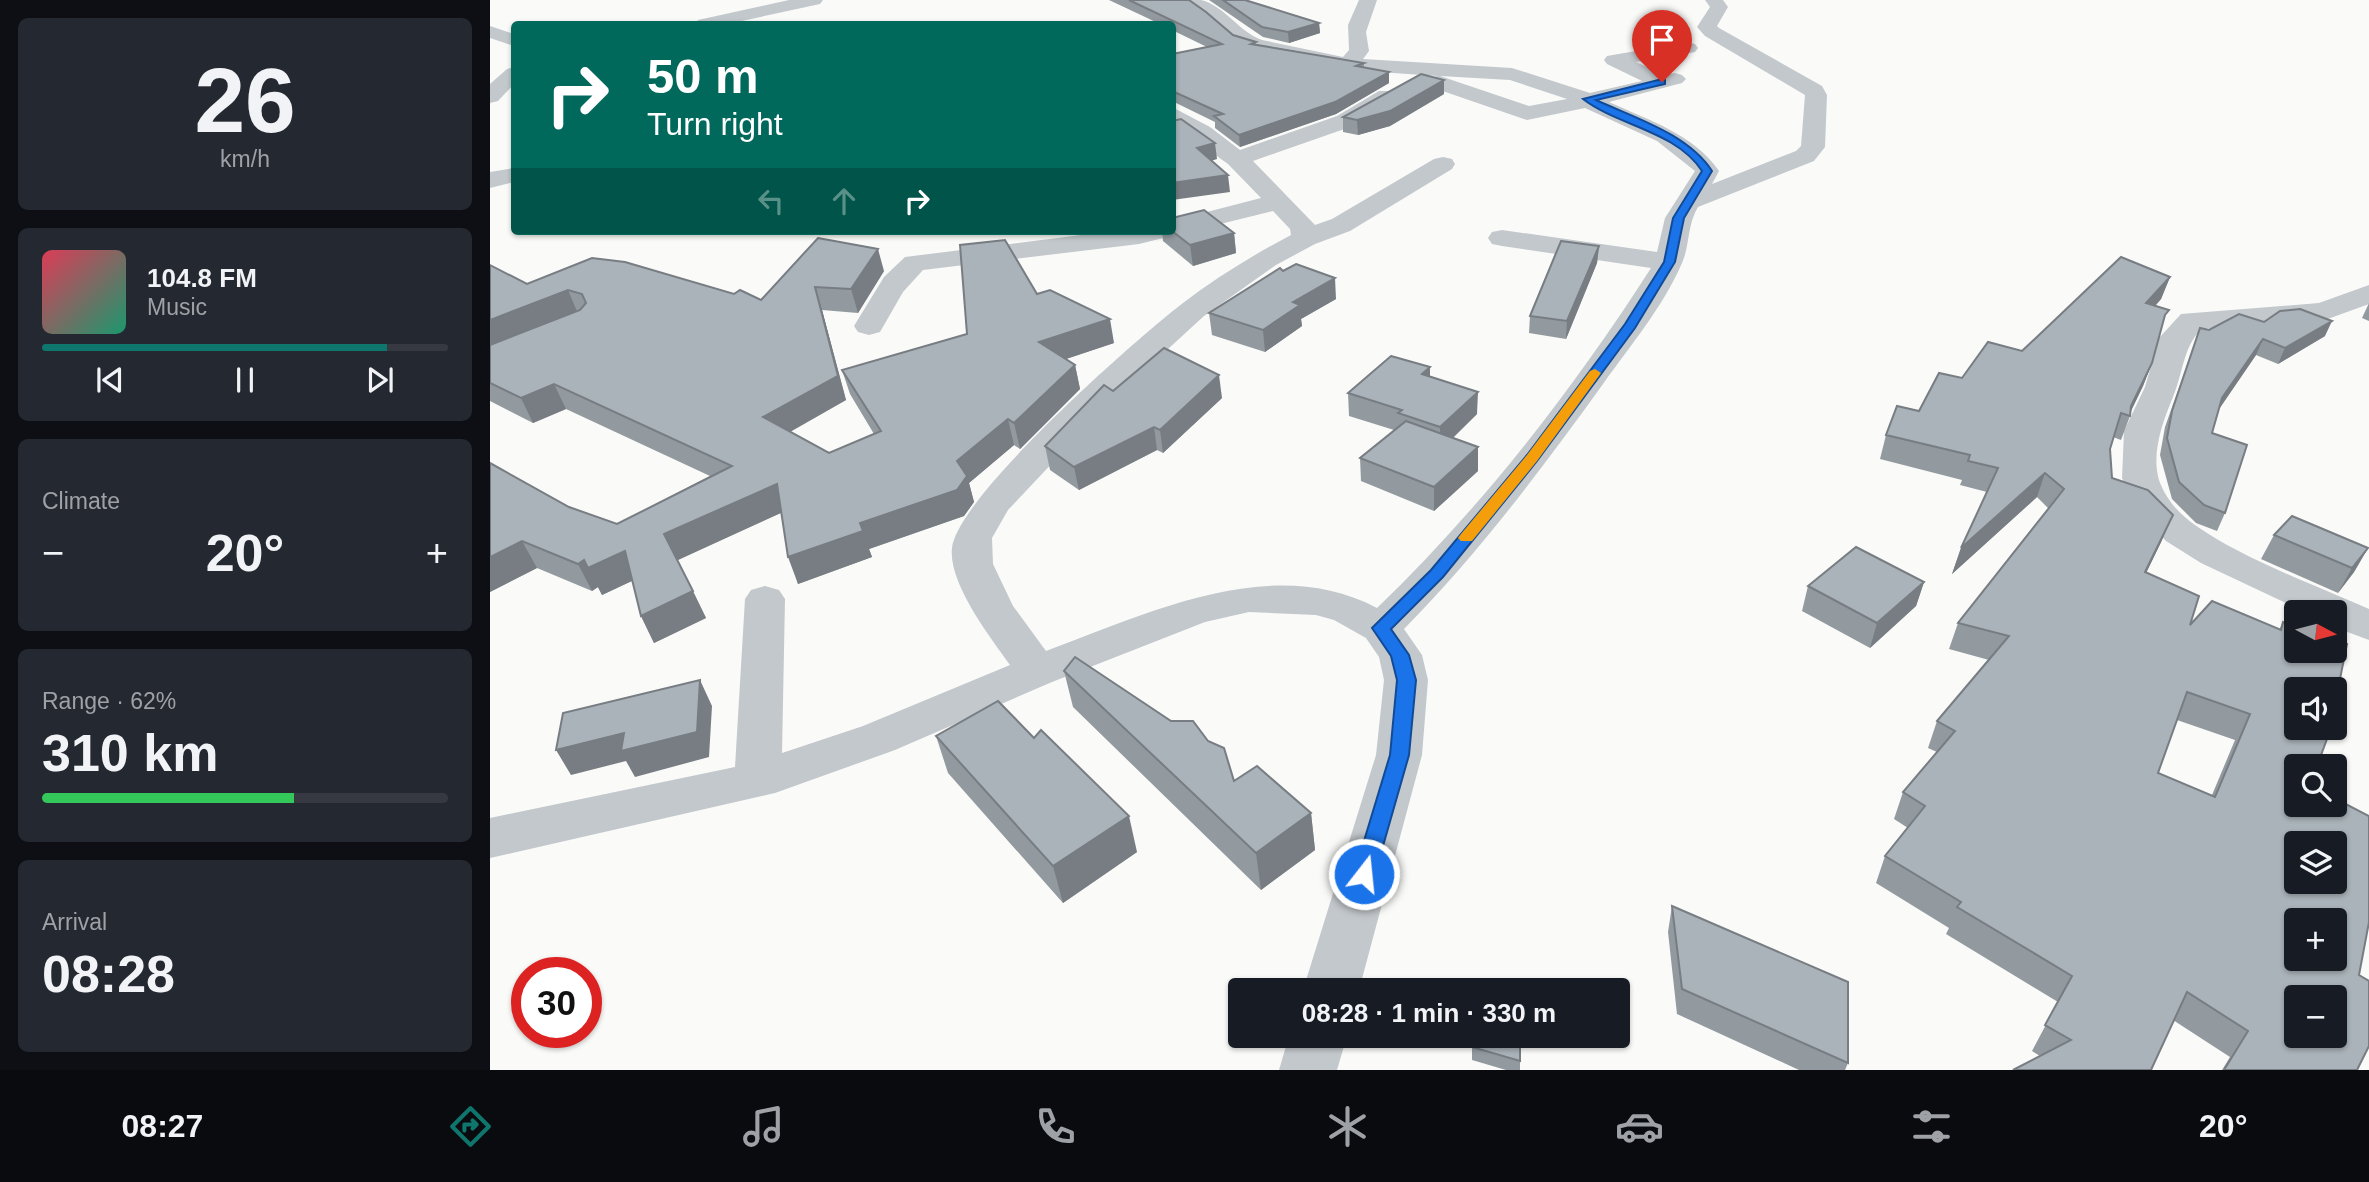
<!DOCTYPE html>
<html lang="en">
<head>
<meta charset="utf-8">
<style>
  body { margin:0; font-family:Arial,sans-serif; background:#242831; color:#f1f3f6; height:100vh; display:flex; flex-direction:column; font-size:26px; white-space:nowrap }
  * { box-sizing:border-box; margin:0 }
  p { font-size:23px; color:#9ea1a6 }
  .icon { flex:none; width:38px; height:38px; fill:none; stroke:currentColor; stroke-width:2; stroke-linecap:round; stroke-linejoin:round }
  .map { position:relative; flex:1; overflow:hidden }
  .drawer { display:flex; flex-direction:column; gap:18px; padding:18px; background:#0d0f14; width:490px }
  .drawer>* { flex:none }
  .banner { position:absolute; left:21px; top:21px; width:665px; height:214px; border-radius:7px; box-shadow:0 2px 5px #0004; background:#00695c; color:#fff; overflow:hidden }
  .needle { width:46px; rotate:97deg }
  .buttons { position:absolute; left:1794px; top:600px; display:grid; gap:14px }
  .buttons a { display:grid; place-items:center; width:63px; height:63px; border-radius:7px; background:#171b24; box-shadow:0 2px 5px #0004; font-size:35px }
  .speed { position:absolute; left:21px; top:957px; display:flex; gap:14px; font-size:35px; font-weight:700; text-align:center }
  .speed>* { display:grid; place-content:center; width:91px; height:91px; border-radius:50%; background:#171b24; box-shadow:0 2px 5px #0004; line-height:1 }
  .speed .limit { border:10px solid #d22; background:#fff; color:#111 }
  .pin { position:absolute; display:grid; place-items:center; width:60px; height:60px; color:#fff; margin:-72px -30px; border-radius:50% 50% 50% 0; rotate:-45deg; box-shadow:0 0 7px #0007 }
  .pin .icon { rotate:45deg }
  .me { position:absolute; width:77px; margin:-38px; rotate:16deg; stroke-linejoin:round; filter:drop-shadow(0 0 5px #0008) }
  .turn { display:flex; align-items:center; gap:24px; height:147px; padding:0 21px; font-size:32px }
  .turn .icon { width:91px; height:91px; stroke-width:2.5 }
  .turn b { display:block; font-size:49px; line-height:60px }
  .lanes { display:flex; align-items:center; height:66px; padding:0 21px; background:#0003; justify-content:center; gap:35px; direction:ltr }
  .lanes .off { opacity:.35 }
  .big { font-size:52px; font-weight:800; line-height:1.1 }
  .drawer .widget { flex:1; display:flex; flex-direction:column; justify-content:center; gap:10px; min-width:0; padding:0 24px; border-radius:10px; background:#242831 }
  .drawer .dial { align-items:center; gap:0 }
  .dial b { font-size:91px; line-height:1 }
  .song { display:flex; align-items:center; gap:21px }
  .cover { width:84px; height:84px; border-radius:10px; background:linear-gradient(135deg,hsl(350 70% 55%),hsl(160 70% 35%)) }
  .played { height:7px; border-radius:4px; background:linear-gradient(90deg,#0f766e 85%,#363941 85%) }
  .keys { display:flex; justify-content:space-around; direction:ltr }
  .heat { display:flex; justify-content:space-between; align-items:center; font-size:38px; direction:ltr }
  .charge { height:10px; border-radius:5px; background:linear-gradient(90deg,#34c759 62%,#363941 0) }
  .trip { position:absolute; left:738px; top:978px; width:402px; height:70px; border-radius:7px; background:#171b24; box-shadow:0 2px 5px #0004; font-weight:800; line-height:70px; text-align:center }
  .dock { display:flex; height:112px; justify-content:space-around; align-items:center; background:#090b0e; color:#9ea1a6 }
  .dock .icon { width:49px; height:49px }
  .dock .on { color:#0f766e }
  .dock b { font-size:32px; color:#f1f3f6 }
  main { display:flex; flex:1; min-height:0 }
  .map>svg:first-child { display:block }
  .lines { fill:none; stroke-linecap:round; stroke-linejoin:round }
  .minor { fill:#c3c8cc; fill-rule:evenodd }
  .wall { fill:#929a9f; fill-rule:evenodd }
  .shaded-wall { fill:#777d82 }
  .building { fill:#aab3b9; stroke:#777d82; stroke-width:2; fill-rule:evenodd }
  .route { fill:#1a73e8; stroke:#114b97; stroke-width:2 }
  .slow { fill:#f59e0b }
</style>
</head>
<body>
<main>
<section class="drawer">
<div class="widget dial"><b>26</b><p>km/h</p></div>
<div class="widget">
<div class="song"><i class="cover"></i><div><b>104.8 FM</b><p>Music</p></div></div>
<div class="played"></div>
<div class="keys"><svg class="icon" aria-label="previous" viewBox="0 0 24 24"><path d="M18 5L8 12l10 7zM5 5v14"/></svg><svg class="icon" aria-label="pause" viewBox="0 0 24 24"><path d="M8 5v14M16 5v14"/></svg><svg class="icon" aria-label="next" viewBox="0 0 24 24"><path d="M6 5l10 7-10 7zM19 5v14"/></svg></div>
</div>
<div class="widget"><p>Climate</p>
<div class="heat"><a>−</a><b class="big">20°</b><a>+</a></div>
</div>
<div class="widget"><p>Range · 62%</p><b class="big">310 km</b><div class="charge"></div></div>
<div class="widget"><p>Arrival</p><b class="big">08:28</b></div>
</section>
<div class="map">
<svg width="1879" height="1070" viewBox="0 0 1879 1070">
  <rect width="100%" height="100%" fill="#fafaf8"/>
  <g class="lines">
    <g class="minor">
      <path d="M 299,0 L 333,0 L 330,4 L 238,24 L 205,24 L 208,20 Z"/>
      <path d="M 688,0 C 695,0 704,0 711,0 C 735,6 749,32 772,40 L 853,57 L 859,50 L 858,25 L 869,0 L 887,0 L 876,32 L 879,51 L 873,59 L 1022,68 L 1100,93 L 1152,81 L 1117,64 L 1114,60 L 1117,56 L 1198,42 L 1205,44 L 1208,48 L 1205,52 L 1146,62 L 1174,75 L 1185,73 L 1192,75 L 1196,79 L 1192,83 L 1119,102 C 1158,120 1204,134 1229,171 L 1222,184 L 1306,151 L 1311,146 L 1315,95 L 1215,36 L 1207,27 L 1220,7 L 1215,0 L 1233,0 L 1238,7 L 1227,26 L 1229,28 L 1332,86 L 1337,95 L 1335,147 L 1324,161 L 1208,207 C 1197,225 1200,245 1192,263 C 1173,307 1140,346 1113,384 C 1051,470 988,554 914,629 L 932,655 L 938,680 L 932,755 L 869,990 L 813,990 L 886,755 L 894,680 L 889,657 L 876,638 L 844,620 L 826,615 L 759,612 L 715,622 L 562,682 L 405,750 L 285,793 L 0,858 L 0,818 L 245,767 L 255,599 L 261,590 L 275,586 L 289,590 L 295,599 L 292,753 L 373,726 L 520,665 C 500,637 458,583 462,548 C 467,497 647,338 693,303 C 727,277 763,255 801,235 L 800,229 L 783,211 L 649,244 L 433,270 L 413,292 L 390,332 L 379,335 L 368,332 L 364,326 L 394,277 L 415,257 L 623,231 L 682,231 L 682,221 L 771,198 L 738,164 L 682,124 L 682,107 L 720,127 L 750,150 L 847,116 L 889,91 L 905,91 L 908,96 L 905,101 L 863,126 L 763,161 L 825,225 L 842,219 L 944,159 L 953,157 L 962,159 L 965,164 L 962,169 L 860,231 L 825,244 L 786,265 L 714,316 L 618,404 L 518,510 L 502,538 L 503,564 L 523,606 L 556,651 C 657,614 781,552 887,608 C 991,508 1083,390 1161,268 L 1012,246 L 1002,244 L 998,238 L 1002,232 L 1012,230 L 1167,252 L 1175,218 L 1205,171 L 1167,141 L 1095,108 L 1037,120 L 941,87 L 938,82 L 941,77 L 948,76 L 858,70 L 760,49 L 746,44 L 719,20 ZM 950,76 L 1020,80 L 1077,99 L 1039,106 Z"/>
      <path d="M 0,26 L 24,34 L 24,46 L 0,38 Z"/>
      <path d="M 24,67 L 24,84 L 8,101 L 0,103 L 0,84 L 17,69 Z"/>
      <path d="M 24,168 L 24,182 L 0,188 L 0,172 Z"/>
      <path d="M 1879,285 L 1879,304 L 1835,320 L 1711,329 C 1693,348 1693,373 1683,397 C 1673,421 1661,453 1669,480 C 1675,498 1689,514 1705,525 C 1753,559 1825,585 1879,609 L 1879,640 L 1844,627 L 1844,612 L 1815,612 L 1711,563 L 1676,541 L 1645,508 L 1632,478 L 1634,431 L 1655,387 L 1669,338 L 1691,314 L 1829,303 Z"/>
      <path d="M 799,1036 L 857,1036 L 847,1070 L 789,1070 Z"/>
    </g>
  </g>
  <g class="wall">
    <path d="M 619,0 L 699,0 L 743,35 L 766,42 L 766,44 L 874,63 L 874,68 L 899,83 L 846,114 L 750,147 L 725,128 L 725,122 L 682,101 L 682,54 L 717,47 L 682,30 L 682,24 L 670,24 Z"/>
    <path d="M 719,0 L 755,0 L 829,23 L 830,33 L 799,43 L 773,37 Z"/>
    <path d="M 954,80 L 954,94 L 900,126 L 868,135 L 853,132 L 853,117 Z"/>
    <path d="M 672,231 L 744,233 L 746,253 L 703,266 L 673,241 Z"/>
    <path d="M 1109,246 L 1107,263 L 1076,339 L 1039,333 L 1040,316 Z"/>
    <path d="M 0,265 L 37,284 L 244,294 L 271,300 L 394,271 L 368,313 L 332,310 L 356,400 L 300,432 L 339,453 L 384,434 L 360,394 L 352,370 L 477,334 L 547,294 L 624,343 L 576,359 L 585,365 L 590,389 L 530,449 L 524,445 L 479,483 L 484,502 L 474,516 L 379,549 L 382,557 L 308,584 L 291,513 L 187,560 L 216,618 L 164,643 L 151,616 L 142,581 L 112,595 L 108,587 L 102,591 L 47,568 L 0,592 L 0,463 L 79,507 L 127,524 L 220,476 L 76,409 L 43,423 L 0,401 Z"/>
    <path d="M 793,271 L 846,299 L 811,319 L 812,326 L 775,352 L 722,335 L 719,313 Z"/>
    <path d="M 1680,277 L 1671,299 L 1665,306 L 1670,333 L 1662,363 L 1653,386 L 1641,411 L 1640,416 L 1631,440 L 1623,437 L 1620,449 L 1622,478 L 1672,540 L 1656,573 L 1700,625 L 1789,630 L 1793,622 L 1806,766 L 1869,975 L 1867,1070 L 1732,1070 L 1740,1057 L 1683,1020 L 1550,1056 L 1542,1051 L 1568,1002 L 1456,934 L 1459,928 L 1386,883 L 1395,856 L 1418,828 L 1404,819 L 1413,792 L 1447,752 L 1438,748 L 1447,721 L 1499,660 L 1459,649 L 1468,623 L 1559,509 L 1547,497 L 1462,574 L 1471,548 L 1497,492 L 1470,485 L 1472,480 L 1390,459 L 1396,435 L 1429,411 L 1472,378 L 1532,351 ZM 1687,720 L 1745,740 L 1722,795 L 1668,773 Z"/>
    <path d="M 1879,303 L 1879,321 L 1872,318 Z"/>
    <path d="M 1774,322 L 1835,336 L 1788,364 L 1766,355 L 1729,409 L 1722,433 L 1735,513 L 1727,531 L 1706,523 L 1682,499 L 1670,455 L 1675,427 L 1710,328 L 1719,330 Z"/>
    <path d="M 940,377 L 987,414 L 963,438 L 988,471 L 944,511 L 871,481 L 870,458 L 904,430 L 859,416 L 858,393 Z"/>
    <path d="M 623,391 L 732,398 L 673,453 L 667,450 L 589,490 L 560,470 L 555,446 Z"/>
    <path d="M 1784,535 L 1878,548 L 1864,572 L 1848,593 L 1771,559 Z"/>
    <path d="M 1434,582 L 1426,606 L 1380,648 L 1312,611 L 1318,586 Z"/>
    <path d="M 574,671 L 744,781 L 821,813 L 825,850 L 771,890 L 583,707 Z"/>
    <path d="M 446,736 L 544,738 L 647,852 L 573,903 L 458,773 Z"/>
    <path d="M 1182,906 L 1358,1063 L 1355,1070 L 1309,1070 L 1187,1014 L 1178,932 Z"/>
    <path d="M 982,1036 L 1030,1061 L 1030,1070 L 1016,1070 L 982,1060 Z"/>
  </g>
  <g class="shaded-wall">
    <path d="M 829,23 L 830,33 L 799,43 L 798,32 Z"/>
    <path d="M 899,72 L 899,83 L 846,114 L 750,147 L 749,135 Z"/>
    <path d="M 954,80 L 954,94 L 900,126 L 868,135 L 867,120 Z"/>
    <path d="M 725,143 L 727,159 L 709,165 L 707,148 Z"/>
    <path d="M 738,175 L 740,192 L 682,200 L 682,183 Z"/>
    <path d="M 744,233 L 746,253 L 703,266 L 700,245 Z"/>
    <path d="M 1109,246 L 1107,263 L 1076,339 L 1077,321 Z"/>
    <path d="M 388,249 L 394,271 L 368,313 L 361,289 Z"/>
    <path d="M 1680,277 L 1671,299 L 1648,326 L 1656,303 Z"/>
    <path d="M 845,278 L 846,299 L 811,319 L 812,326 L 775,352 L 773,330 L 803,302 Z"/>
    <path d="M 325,287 L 332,310 L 356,400 L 282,442 L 273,417 Z"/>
    <path d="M 78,290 L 88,314 L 0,348 L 0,320 Z"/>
    <path d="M 620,319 L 624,343 L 555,366 L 549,342 Z"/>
    <path d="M 1842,321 L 1835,336 L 1788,364 L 1795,348 Z"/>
    <path d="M 1773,339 L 1766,355 L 1725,415 L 1732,398 Z"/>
    <path d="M 1662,363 L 1653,386 L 1639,415 L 1641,406 Z"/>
    <path d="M 585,365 L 590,389 L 530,449 L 524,423 Z"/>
    <path d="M 940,367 L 940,389 L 932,374 Z"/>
    <path d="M 729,375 L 732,398 L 673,453 L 670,430 Z"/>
    <path d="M 64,384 L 76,409 L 43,423 L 31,398 Z"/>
    <path d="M 988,392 L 987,414 L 950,450 L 950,427 Z"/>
    <path d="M 518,419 L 524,445 L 479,483 L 484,502 L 474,516 L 379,549 L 382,557 L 308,584 L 298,557 L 370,523 L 467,461 Z"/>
    <path d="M 664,427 L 667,450 L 589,490 L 584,467 Z"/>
    <path d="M 988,447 L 988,471 L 944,511 L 944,487 Z"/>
    <path d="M 1555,473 L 1547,497 L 1462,574 L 1471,548 Z"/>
    <path d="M 287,484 L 297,510 L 186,561 L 174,534 Z"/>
    <path d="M 1683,515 L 1672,540 L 1644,598 L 1655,572 Z"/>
    <path d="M 32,541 L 47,568 L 0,592 L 0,557 Z"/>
    <path d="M 1878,548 L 1864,572 L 1848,593 L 1862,568 Z"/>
    <path d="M 135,551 L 148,578 L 112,595 L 108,587 L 102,591 L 88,564 L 94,560 Z"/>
    <path d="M 1434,582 L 1426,606 L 1380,648 L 1387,623 Z"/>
    <path d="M 203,591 L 216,618 L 164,643 L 151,616 Z"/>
    <path d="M 210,680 L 222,706 L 219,757 L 145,777 L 136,761 L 81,775 L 66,750 Z"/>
    <path d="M 821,813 L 825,850 L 771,890 L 766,853 Z"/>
    <path d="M 639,816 L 647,852 L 573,903 L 563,866 Z"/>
  </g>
  <g class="building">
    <path d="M 639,0 L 699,0 L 716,12 L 743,35 L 766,42 L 761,44 L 874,63 L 866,66 L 899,72 L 845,102 L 749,135 L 724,116 L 733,114 L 682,91 L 682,54 L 732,44 Z"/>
    <path d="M 733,0 L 755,0 L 829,23 L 798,32 L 772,27 Z"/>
    <path d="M 931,74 L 954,80 L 900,111 L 867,120 L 853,117 Z"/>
    <path d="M 691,119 L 725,143 L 707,148 L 738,175 L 682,183 L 682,121 Z"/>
    <path d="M 714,210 L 744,233 L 700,245 L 682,231 L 682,218 Z"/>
    <path d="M 328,238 L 388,249 L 361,289 L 325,287 L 348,376 L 273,417 L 339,453 L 391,431 L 352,370 L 477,334 L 470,245 L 515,240 L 547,294 L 560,290 L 620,319 L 549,342 L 585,365 L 524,423 L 518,419 L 467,461 L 477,476 L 467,490 L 370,523 L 373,531 L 298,557 L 287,484 L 174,534 L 203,591 L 151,616 L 135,551 L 98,568 L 94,560 L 88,564 L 32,541 L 0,557 L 0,463 L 79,507 L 127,524 L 242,466 L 64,384 L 31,398 L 0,383 L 0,345 L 90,310 L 96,303 L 92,294 L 78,290 L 0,320 L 0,265 L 37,284 L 102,258 L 135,262 L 244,294 L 250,290 L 271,300 Z"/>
    <path d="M 1071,241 L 1109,246 L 1077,321 L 1040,316 Z"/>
    <path d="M 1631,257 L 1680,277 L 1656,303 L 1679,310 L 1675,315 L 1662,363 L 1641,406 L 1640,416 L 1631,413 L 1620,449 L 1622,478 L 1658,490 L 1683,515 L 1655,572 L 1709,596 L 1700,625 L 1722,601 L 1791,630 L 1793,622 L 1806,626 L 1806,651 L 1844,651 L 1844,639 L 1857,644 L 1846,699 L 1851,701 L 1844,720 L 1844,690 L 1806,690 L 1806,728 L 1841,728 L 1827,766 L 1806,766 L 1806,805 L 1844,805 L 1844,798 L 1879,816 L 1879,922 L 1869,975 L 1879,981 L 1879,1046 L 1867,1070 L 1734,1070 L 1758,1031 L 1697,992 L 1661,1070 L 1523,1070 L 1581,1040 L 1555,1025 L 1582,976 L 1467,907 L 1471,902 L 1395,856 L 1435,806 L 1413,792 L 1465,731 L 1447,721 L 1519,636 L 1468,623 L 1574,489 L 1555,473 L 1471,548 L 1508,468 L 1478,461 L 1480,455 L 1396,435 L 1407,406 L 1429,411 L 1449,373 L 1472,378 L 1498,342 L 1532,351 ZM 1697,692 L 1760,714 L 1725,797 L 1668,773 ZM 1806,844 L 1844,844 L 1844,882 L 1806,882 ZM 1806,920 L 1844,920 L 1844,959 L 1806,959 ZM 1806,998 L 1844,998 L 1844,1036 L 1806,1036 Z"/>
    <path d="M 806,264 L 845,278 L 803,302 L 810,305 L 773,330 L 719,313 L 790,268 L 793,271 Z"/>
    <path d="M 1810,309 L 1842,321 L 1795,348 L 1773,339 L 1732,398 L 1722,433 L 1757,445 L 1735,513 L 1714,505 L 1689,482 L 1677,438 L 1682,411 L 1710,328 L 1719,330 L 1749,314 L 1774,322 L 1790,311 Z"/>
    <path d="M 674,348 L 729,375 L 670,430 L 664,427 L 584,467 L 555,446 L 614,385 L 623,391 Z"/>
    <path d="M 901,356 L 940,367 L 932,374 L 988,392 L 950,427 L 908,413 L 912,410 L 858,393 Z"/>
    <path d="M 916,421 L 988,447 L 944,487 L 870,458 Z"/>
    <path d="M 1802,516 L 1878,548 L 1862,568 L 1784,535 Z"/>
    <path d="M 1366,547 L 1434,582 L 1387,623 L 1318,586 Z"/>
    <path d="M 585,657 L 681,721 L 703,721 L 718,741 L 734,748 L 744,781 L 767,766 L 821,813 L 766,853 L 574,671 Z"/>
    <path d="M 210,680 L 207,732 L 131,751 L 134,733 L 66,750 L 73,713 Z"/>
    <path d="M 508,701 L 544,738 L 551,730 L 639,816 L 563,866 L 446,736 Z"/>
    <path d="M 1182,906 L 1358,982 L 1358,1063 L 1192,989 Z"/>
    <path d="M 983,1036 L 1030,1036 L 1030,1061 L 982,1047 Z"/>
  </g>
  <path class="route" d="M 1172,79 L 1175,80 L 1175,84 L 1106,100 C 1145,118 1198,134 1222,171 L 1194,218 L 1185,262 L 1145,328 L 1047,461 L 953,577 L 901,629 L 919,655 L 926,680 L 919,755 L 885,874 L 882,880 L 874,882 L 867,880 L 864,874 L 900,755 L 907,680 L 901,656 L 882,628 L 941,570 L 1037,455 L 1135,324 L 1174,262 L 1183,218 L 1212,171 C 1186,131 1128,126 1093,99 Z"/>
  <path class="slow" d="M 1105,369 L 1111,373 L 1047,461 L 982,541 L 971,541 L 968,538 L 971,534 L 1037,455 L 1100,371 Z"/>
</svg>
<div class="buttons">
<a><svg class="needle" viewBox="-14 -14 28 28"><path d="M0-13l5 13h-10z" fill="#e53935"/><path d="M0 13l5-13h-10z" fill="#9ea1a6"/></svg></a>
<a><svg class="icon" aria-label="sound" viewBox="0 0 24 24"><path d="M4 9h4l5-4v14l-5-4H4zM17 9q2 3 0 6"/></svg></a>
<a><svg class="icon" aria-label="search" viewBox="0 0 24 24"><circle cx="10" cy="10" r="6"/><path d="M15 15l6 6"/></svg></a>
<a><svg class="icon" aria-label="layers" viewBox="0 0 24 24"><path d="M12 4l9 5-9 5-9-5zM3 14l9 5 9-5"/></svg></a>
<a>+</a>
<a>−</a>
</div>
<div class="speed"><div class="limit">30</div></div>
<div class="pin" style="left:1172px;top:82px;background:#d93025"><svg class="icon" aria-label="arrive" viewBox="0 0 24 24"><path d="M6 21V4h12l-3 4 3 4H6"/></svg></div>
<svg class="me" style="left:874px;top:874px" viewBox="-20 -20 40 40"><circle r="17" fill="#1a73e8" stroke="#fff" stroke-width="3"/><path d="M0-11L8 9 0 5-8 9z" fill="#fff"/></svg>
<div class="trip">08:28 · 1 min · 330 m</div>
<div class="banner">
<div class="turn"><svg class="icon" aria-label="right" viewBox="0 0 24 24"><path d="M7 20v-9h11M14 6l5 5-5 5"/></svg><div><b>50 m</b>Turn right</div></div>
<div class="lanes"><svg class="icon off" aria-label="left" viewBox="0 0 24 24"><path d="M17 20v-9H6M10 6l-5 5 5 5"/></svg><svg class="icon off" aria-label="ahead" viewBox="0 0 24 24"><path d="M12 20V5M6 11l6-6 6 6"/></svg><svg class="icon" aria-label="right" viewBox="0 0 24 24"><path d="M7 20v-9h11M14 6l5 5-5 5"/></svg></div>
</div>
</div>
</main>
<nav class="dock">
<b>08:27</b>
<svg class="icon on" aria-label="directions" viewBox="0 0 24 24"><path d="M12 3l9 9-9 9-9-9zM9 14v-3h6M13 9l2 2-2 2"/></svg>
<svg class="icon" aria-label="music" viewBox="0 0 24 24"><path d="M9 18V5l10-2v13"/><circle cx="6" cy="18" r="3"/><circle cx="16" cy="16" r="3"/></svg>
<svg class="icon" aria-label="phone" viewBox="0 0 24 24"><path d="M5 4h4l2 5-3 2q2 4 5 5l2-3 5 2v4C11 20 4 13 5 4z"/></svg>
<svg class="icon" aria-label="climate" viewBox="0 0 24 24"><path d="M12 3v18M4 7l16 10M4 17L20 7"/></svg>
<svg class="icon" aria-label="car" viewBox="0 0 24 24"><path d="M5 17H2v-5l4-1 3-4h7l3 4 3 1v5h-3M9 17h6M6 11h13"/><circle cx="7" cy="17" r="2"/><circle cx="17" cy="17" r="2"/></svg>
<svg class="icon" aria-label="filters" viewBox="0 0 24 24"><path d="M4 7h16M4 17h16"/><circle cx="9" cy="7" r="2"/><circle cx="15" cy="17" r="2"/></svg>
<b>20°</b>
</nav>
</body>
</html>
